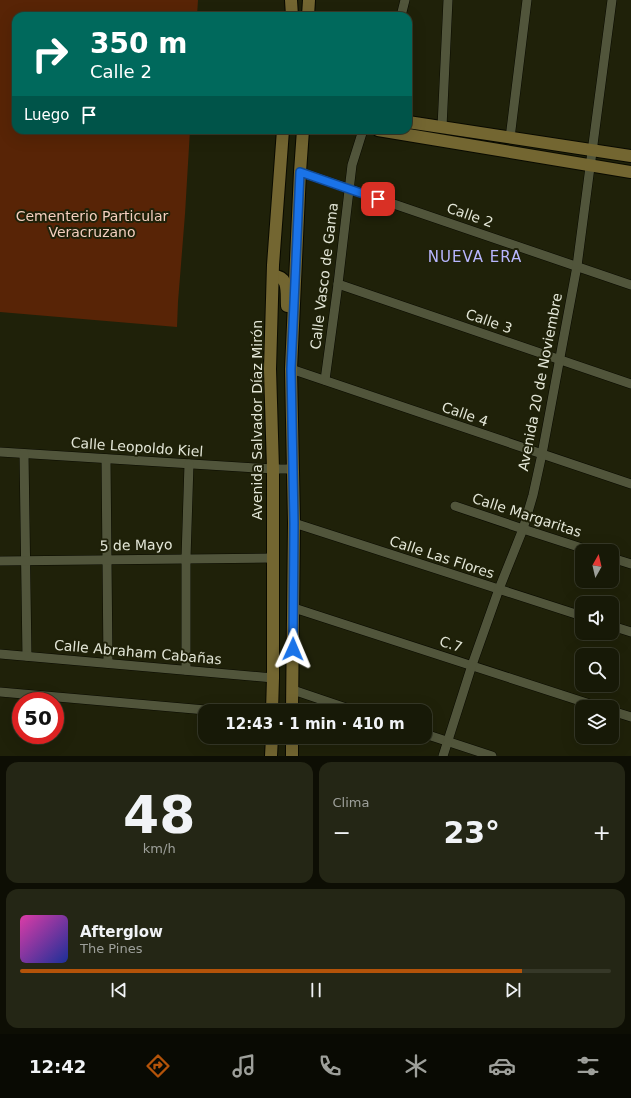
<!DOCTYPE html>
<html lang="es">
<head>
<meta charset="utf-8">
<style>
  body { margin:0; font-family:"DejaVu Sans",sans-serif; background:#242615; color:#f1f3f6; height:100vh; display:flex; flex-direction:column; font-size:15px; white-space:nowrap }
  * { box-sizing:border-box; margin:0 }
  p { font-size:13px; color:#9ea09b }
  .icon { flex:none; width:22px; height:22px; fill:none; stroke:currentColor; stroke-width:2; stroke-linecap:round; stroke-linejoin:round }
  .map { position:relative; height:756px; overflow:hidden }
  .side { display:flex; flex-direction:column; gap:6px; padding:6px; background:#0d0e04; flex:1 }
  .side>* { flex:none }
  .top-card { position:absolute; left:12px; top:12px; width:400px; height:122px; border-radius:12px; box-shadow:0 4px 16px #0002,0 0 0 1px #363828; background:#00695c; color:#fff; overflow:hidden }
  .needle { width:26px; rotate:8deg }
  .buttons { position:absolute; left:575px; top:544px; display:grid; gap:8px }
  .buttons a { display:grid; place-items:center; width:44px; height:44px; border-radius:8px; background:#171907; box-shadow:0 4px 16px #0002,0 0 0 1px #363828; font-size:20px }
  .speed { position:absolute; left:12px; top:692px; display:flex; gap:8px; font-size:20px; font-weight:700; text-align:center }
  .speed>* { display:grid; place-content:center; width:52px; height:52px; border-radius:50%; background:#171907; box-shadow:0 4px 16px #0002,0 0 0 1px #363828; line-height:1 }
  .speed .limit { border:6px solid #d22; background:#fff; color:#111 }
  .pin { position:absolute; display:grid; place-items:center; width:34px; height:34px; color:#fff; margin:-17px; border-radius:8px; box-shadow:0 2px 6px #0006 }
  .me { position:absolute; width:44px; margin:-22px; rotate:1deg; stroke-linejoin:round; filter:drop-shadow(0 0 3px #0008) }
  .turn { display:flex; align-items:center; gap:14px; height:84px; padding:0 12px; font-size:18px }
  .turn .icon { width:52px; height:52px; stroke-width:2.5 }
  .turn b { display:block; font-size:28px; line-height:34px }
  .then { display:flex; align-items:center; height:38px; padding:0 12px; background:#0003; gap:8px; font-size:15px }
  .big { font-size:30px; font-weight:700; line-height:1.1 }
  .side .card { flex:1; display:flex; flex-direction:column; justify-content:center; gap:6px; min-width:0; padding:0 14px; border-radius:12px; background:#242615 }
  .side .dial { align-items:center; gap:0 }
  .dial b { font-size:52px; line-height:1 }
  .song { display:flex; align-items:center; gap:12px }
  .cover { width:48px; height:48px; border-radius:6px; background:linear-gradient(135deg,hsl(320 70% 55%),hsl(230 70% 35%)) }
  .played { height:4px; border-radius:2px; background:linear-gradient(90deg,#b45309 85%,#363828 85%) }
  .keys { display:flex; justify-content:space-around; direction:ltr }
  .heat { display:flex; justify-content:space-between; align-items:center; font-size:22px; direction:ltr }
  .side .tiles { flex:1; display:grid; gap:6px; grid-template-columns:1fr 1fr }
  .card:last-child { grid-column:span 2 }
  .trip { position:absolute; left:198px; top:704px; width:234px; height:40px; border-radius:12px; background:#171907; box-shadow:0 4px 16px #0002,0 0 0 1px #363828; font-weight:700; line-height:40px; text-align:center }
  .tab-bar { display:flex; height:64px; justify-content:space-around; align-items:center; background:#090a03; color:#9ea09b }
  .tab-bar .icon { width:28px; height:28px }
  .tab-bar .current { color:#b45309 }
  .tab-bar b { font-size:18px; color:#f1f3f6 }
  .map>svg:first-child { display:block }
  .green { fill:#582406 }
  .lines { fill:none; stroke-linecap:round; stroke-linejoin:round }
  .street-casing { stroke:#090a00; stroke-width:10 }
  .secondary-casing { stroke:#090a00; stroke-width:14 }
  .street { stroke:#51553b; stroke-width:9 }
  .secondary { stroke:#736631; stroke-width:12 }
  .route-casing { stroke:#114b97; stroke-width:10 }
  .route { stroke:#1a73e8; stroke-width:7 }
  .labels { text-anchor:middle; stroke-width:4; stroke-linejoin:round; paint-order:stroke }
  .street-label { font-size:14px; fill:#e3e6d7; stroke:#1f2109 }
  .park-label { font-size:14px; fill:#f4cfbf; stroke:#1f2109 }
  .neighbourhood-label { font-size:15px; letter-spacing:1px; fill:#b8b6fe; stroke:#1f2109 }
</style>
</head>
<body>
<div class="map">
<svg width="631" height="756" viewBox="0 0 631 756">
  <rect width="100%" height="100%" fill="#1f2109"/>
  <path class="green" d="M 0,0 L 198,0 L 197,16 L 16,16 L 16,130 L 190,130 L 185,214 L 178,302 L 177,327 L 0,312 Z"/>
  <g class="lines">
    <g class="street-casing">
      <g id="street">
        <path d="M 401,16 L 405,0"/>
        <path d="M 442,127 L 448,0"/>
        <path d="M 510,138 L 527,0"/>
        <path d="M 300,172 L 631,285"/>
        <path d="M 338,284 L 631,384"/>
        <path d="M 291,369 L 631,484"/>
        <path d="M 325,380 L 338,284 L 352,165 L 363,130"/>
        <path d="M 0,452 L 273,469 L 293,469"/>
        <path d="M 24,454 L 27,656"/>
        <path d="M 106,459 L 108,663"/>
        <path d="M 455,506 L 523,529 L 591,551"/>
        <path d="M 294,523 L 582,616"/>
        <path d="M 612,558 L 631,564"/>
        <path d="M 0,561 L 273,558"/>
        <path d="M 294,608 L 599,707"/>
        <path d="M 612,626 L 631,632"/>
        <path d="M 0,654 L 273,678"/>
        <path d="M 186,670 L 186,558 L 189,464"/>
        <path d="M 293,690 L 355,711"/>
        <path d="M 0,692 L 217,711"/>
        <path d="M 612,711 L 631,717"/>
        <path d="M 425,734 L 492,756"/>
        <path d="M 443,756 L 472,665 L 499,589 L 523,529 L 533,495 L 542,454 L 577,266 L 612,0"/>
      </g>
    </g>
    <g class="secondary-casing">
      <g id="secondary">
        <path d="M 291,0 L 292,16"/>
        <path d="M 308,16 L 309,0"/>
        <path d="M 408,122 L 631,156"/>
        <path d="M 378,130 L 631,172"/>
        <path d="M 273,276 C 290,276 286,293 287,306"/>
        <path d="M 272,711 L 273,678 L 273,469 L 270,369 L 273,265 L 283,130"/>
        <path d="M 292,711 L 294,523 L 291,369 L 300,172 L 303,130"/>
        <path d="M 271,756 L 272,737"/>
        <path d="M 292,756 L 292,737"/>
      </g>
    </g>
    <use href="#street" class="street"/>
    <use href="#secondary" class="secondary"/>
  </g>
  <g class="lines">
    <g class="route-casing">
      <path id="route" d="M 293,649 L 294,523 L 291,369 L 300,172 L 378,199"/>
    </g>
    <use href="#route" class="route"/>
  </g>
  <g class="labels">
    <g class="street-label">
      <text transform="translate(470 215) rotate(19)" y="5">Calle 2</text>
      <text transform="translate(324 276) rotate(-83)" y="5">Calle Vasco de Gama</text>
      <text transform="translate(489 321) rotate(19)" y="5">Calle 3</text>
      <text transform="translate(540 382) rotate(-79)" y="5">Avenida 20 de Noviembre</text>
      <text transform="translate(465 414) rotate(19)" y="5">Calle 4</text>
      <text transform="translate(257 420) rotate(-90)" y="5">Avenida Salvador Díaz Mirón</text>
      <text transform="translate(137 447) rotate(4)" y="5">Calle Leopoldo Kiel</text>
      <text transform="translate(527 515) rotate(18)" y="5">Calle Margaritas</text>
      <text transform="translate(136 545) rotate(-1)" y="5">5 de Mayo</text>
      <text transform="translate(442 557) rotate(18)" y="5">Calle Las Flores</text>
      <text transform="translate(451 644) rotate(18)" y="5">C.7</text>
      <text transform="translate(138 652) rotate(5)" y="5">Calle Abraham Cabañas</text>
    </g>
    <g class="park-label">
      <text x="92" y="221">Cementerio Particular<tspan x="92" dy="16">Veracruzano</tspan></text>
    </g>
    <g class="neighbourhood-label">
      <text x="475" y="262">NUEVA ERA</text>
    </g>
  </g>
</svg>
<div class="buttons">
<a><svg class="needle" viewBox="-14 -14 28 28"><path d="M0-13l5 13h-10z" fill="#e53935"/><path d="M0 13l5-13h-10z" fill="#9ea09b"/></svg></a>
<a><svg class="icon" aria-label="sound" viewBox="0 0 24 24"><path d="M4 9h4l5-4v14l-5-4H4zM17 9q2 3 0 6"/></svg></a>
<a><svg class="icon" aria-label="search" viewBox="0 0 24 24"><circle cx="10" cy="10" r="6"/><path d="M15 15l6 6"/></svg></a>
<a><svg class="icon" aria-label="layers" viewBox="0 0 24 24"><path d="M12 4l9 5-9 5-9-5zM3 14l9 5 9-5"/></svg></a>
</div>
<div class="speed"><div class="limit">50</div></div>
<div class="pin" style="left:378px;top:199px;background:#d93025"><svg class="icon" aria-label="arrive" viewBox="0 0 24 24"><path d="M6 21V4h12l-3 4 3 4H6"/></svg></div>
<svg class="me" style="left:293px;top:649px" viewBox="-20 -20 40 40"><path d="M0-17L14 15 0 8-14 15z" fill="#1a73e8" stroke="#fff" stroke-width="4"/></svg>
<div class="trip">12:43 · 1 min · 410 m</div>
<div class="top-card">
<div class="turn"><svg class="icon" aria-label="right" viewBox="0 0 24 24"><path d="M7 20v-9h11M14 6l5 5-5 5"/></svg><div><b>350 m</b>Calle 2</div></div>
<div class="then">Luego<svg class="icon" aria-label="arrive" viewBox="0 0 24 24"><path d="M6 21V4h12l-3 4 3 4H6"/></svg></div>
</div>
</div>
<section class="side">
<div class="tiles">
<div class="card dial"><b>48</b><p>km/h</p></div>
<div class="card"><p>Clima</p>
<div class="heat"><a>−</a><b class="big">23°</b><a>+</a></div>
</div>
<div class="card">
<div class="song"><i class="cover"></i><div><b>Afterglow</b><p>The Pines</p></div></div>
<div class="played"></div>
<div class="keys"><svg class="icon" aria-label="previous" viewBox="0 0 24 24"><path d="M18 5L8 12l10 7zM5 5v14"/></svg><svg class="icon" aria-label="pause" viewBox="0 0 24 24"><path d="M8 5v14M16 5v14"/></svg><svg class="icon" aria-label="next" viewBox="0 0 24 24"><path d="M6 5l10 7-10 7zM19 5v14"/></svg></div>
</div>
</div>
</section>
<nav class="tab-bar">
<b>12:42</b>
<svg class="icon current" aria-label="directions" viewBox="0 0 24 24"><path d="M12 3l9 9-9 9-9-9zM9 14v-3h6M13 9l2 2-2 2"/></svg>
<svg class="icon" aria-label="music" viewBox="0 0 24 24"><path d="M9 18V5l10-2v13"/><circle cx="6" cy="18" r="3"/><circle cx="16" cy="16" r="3"/></svg>
<svg class="icon" aria-label="phone" viewBox="0 0 24 24"><path d="M5 4h4l2 5-3 2q2 4 5 5l2-3 5 2v4C11 20 4 13 5 4z"/></svg>
<svg class="icon" aria-label="climate" viewBox="0 0 24 24"><path d="M12 3v18M4 7l16 10M4 17L20 7"/></svg>
<svg class="icon" aria-label="car" viewBox="0 0 24 24"><path d="M5 17H2v-5l4-1 3-4h7l3 4 3 1v5h-3M9 17h6M6 11h13"/><circle cx="7" cy="17" r="2"/><circle cx="17" cy="17" r="2"/></svg>
<svg class="icon" aria-label="filters" viewBox="0 0 24 24"><path d="M4 7h16M4 17h16"/><circle cx="9" cy="7" r="2"/><circle cx="15" cy="17" r="2"/></svg>
</nav>
</body>
</html>
